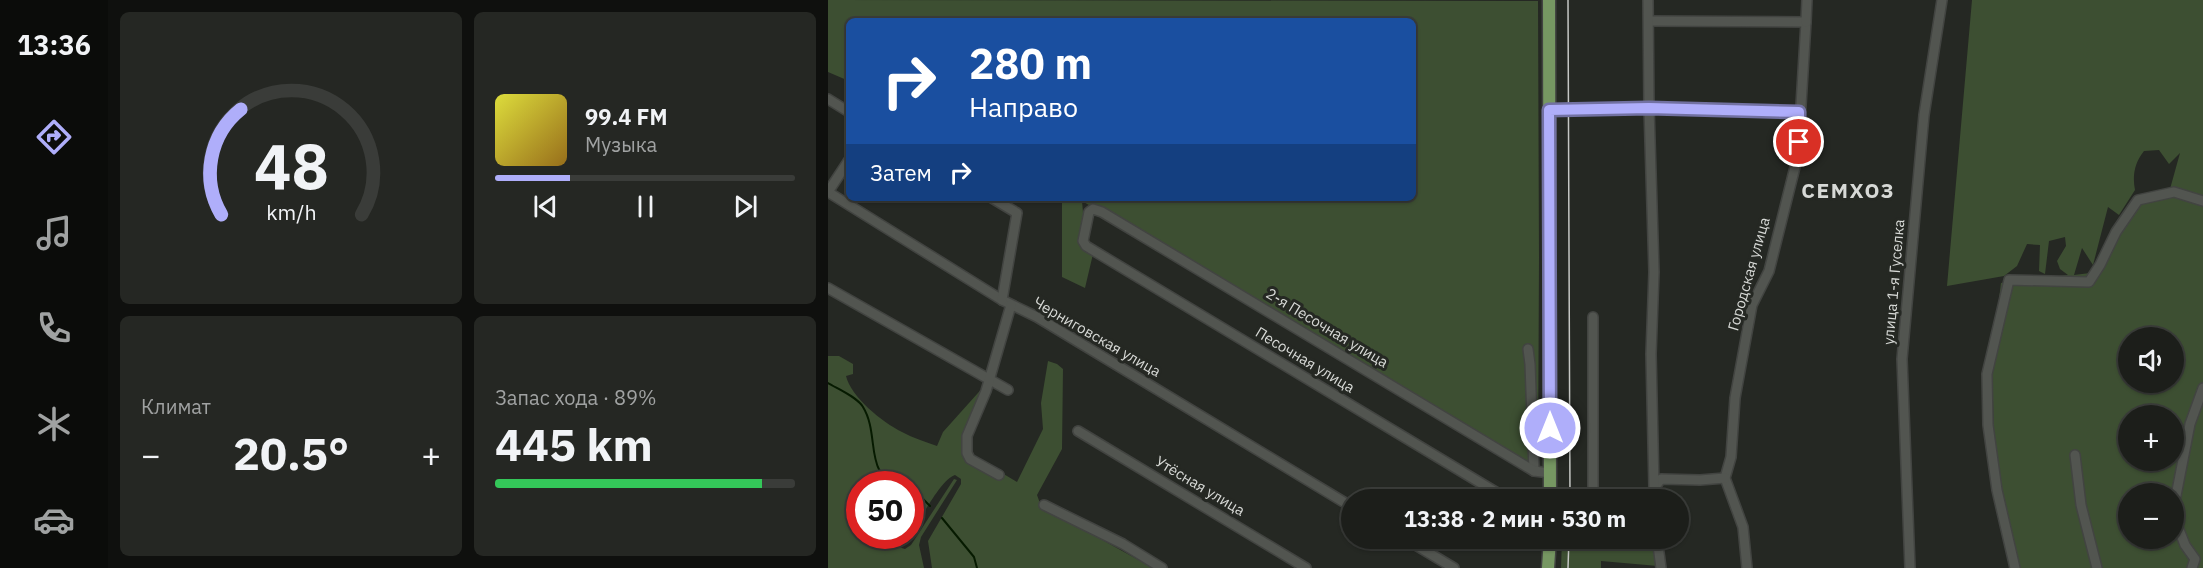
<!DOCTYPE html>
<html lang="ru">
<head>
<meta charset="utf-8">
<style>
  body { margin:0; font-family:"IBM Plex Sans",sans-serif; background:#252723; color:#f1f3f6; height:100vh; display:flex; flex-direction:column; font-size:22px; white-space:nowrap }
  * { box-sizing:border-box; margin:0 }
  p { font-size:20px; color:#a0a2a2 }
  .icon { flex:none; width:33px; height:33px; fill:none; stroke:currentColor; stroke-width:2; stroke-linecap:round; stroke-linejoin:round }
  .map { position:relative; flex:1; overflow:hidden }
  .side { display:flex; flex-direction:column; gap:12px; padding:12px; background:#0f100e; width:720px }
  .side>* { flex:none }
  .top-card { position:absolute; left:18px; top:18px; width:570px; height:183px; border-radius:9px; box-shadow:0 2px 4px #0004,0 0 0 2px #3a3c39; background:#1a4fa0; color:#fff; overflow:hidden }
  .fabs { position:absolute; left:1290px; top:327px; display:grid; gap:12px }
  .fabs a { display:grid; place-items:center; width:66px; height:66px; border-radius:50%; background:#1c1e1a; box-shadow:0 2px 4px #0004,0 0 0 2px #3a3c39; font-size:30px }
  .speed { position:absolute; left:18px; top:471px; display:flex; gap:12px; font-size:30px; font-weight:700; text-align:center }
  .speed>* { display:grid; place-content:center; width:78px; height:78px; border-radius:50%; background:#1c1e1a; box-shadow:0 2px 4px #0004,0 0 0 2px #3a3c39; line-height:1 }
  .speed .limit { border:9px solid #d22; background:#fff; color:#111 }
  .pin { position:absolute; display:grid; place-items:center; width:51px; height:51px; color:#fff; margin:-26px; border:3px solid #fff; border-radius:50%; box-shadow:0 2px 6px #0007 }
  .me { position:absolute; width:66px; margin:-33px; rotate:0deg; stroke-linejoin:round; filter:drop-shadow(0 0 4px #0008) }
  .turn { display:flex; align-items:center; gap:21px; height:126px; padding:0 24px; font-size:27px }
  .turn .icon { width:78px; height:78px; stroke-width:2.5 }
  .turn b { display:block; font-size:42px; line-height:51px }
  .then { display:flex; align-items:center; height:57px; padding:0 24px; background:#0003; gap:12px; font-size:22px }
  .big { font-size:45px; font-weight:800; line-height:1.1 }
  .side .tile { flex:1; display:flex; flex-direction:column; justify-content:center; gap:9px; min-width:0; padding:0 21px; border-radius:9px; background:#252723 }
  .side .dial { align-items:center; gap:0 }
  .dial svg { height:156px; overflow:visible; fill:none; stroke:#3a3c39; stroke-width:7; stroke-linecap:round; text-anchor:middle }
  .dial text { fill:#f1f3f6; stroke:none }
  .song { display:flex; align-items:center; gap:18px }
  .cover { width:72px; height:72px; border-radius:9px; background:linear-gradient(135deg,hsl(60 70% 55%),hsl(40 70% 35%)) }
  .played { height:6px; border-radius:3px; background:linear-gradient(90deg,#afaefa 25%,#3a3c39 25%) }
  .keys { display:flex; justify-content:space-around; direction:ltr }
  .heat { display:flex; justify-content:space-between; align-items:center; font-size:33px; direction:ltr }
  .charge { height:9px; border-radius:4px; background:linear-gradient(90deg,#34c759 89%,#3a3c39 0) }
  .side .tiles { flex:1; display:grid; gap:12px; grid-template-columns:repeat(2,1fr) }
  .trip { position:absolute; left:513px; top:489px; width:348px; height:60px; border-radius:30px; background:#1c1e1a; box-shadow:0 2px 4px #0004,0 0 0 2px #3a3c39; font-weight:800; line-height:60px; text-align:center }
  main { display:flex; flex:1; min-height:0 }
  .menu { display:flex; flex-direction:column; width:108px; justify-content:space-around; align-items:center; background:#0b0c0a; color:#a0a2a2 }
  .menu .icon { width:42px; height:42px }
  .menu .active { color:#afaefa }
  .menu b { font-size:27px; color:#f1f3f6 }
  .map>svg:first-child { display:block }
  .green { fill:#3d4f32; fill-rule:evenodd }
  .lines { fill:none; stroke-linecap:round; stroke-linejoin:round }
  .stream { stroke:#061a00; stroke-width:2 }
  .minor-casing { stroke:#424441; stroke-width:12 }
  .major-casing { stroke:#424441; stroke-width:15 }
  .minor { stroke:#525550; stroke-width:9 }
  .major { stroke:#769762; stroke-width:12 }
  .tram { stroke:#c5c7c4; stroke-width:1.5 }
  .route-casing { stroke:#7271a2; stroke-width:15 }
  .route { stroke:#afaefa; stroke-width:10 }
  .labels { text-anchor:middle; stroke-width:6; stroke-linejoin:round; paint-order:stroke }
  .street-label { font-size:15px; fill:#d7d9d6; stroke:#252823 }
  .district-label { font-size:21px; font-weight:bold; letter-spacing:1.5px; fill:#d7d9d6; stroke:#252823 }
</style>
</head>
<body>
<main>
<nav class="menu">
<b>13:36</b>
<svg class="icon active" aria-label="directions" viewBox="0 0 24 24"><path d="M12 3l9 9-9 9-9-9zM9 14v-3h6M13 9l2 2-2 2"/></svg>
<svg class="icon" aria-label="music" viewBox="0 0 24 24"><path d="M9 18V5l10-2v13"/><circle cx="6" cy="18" r="3"/><circle cx="16" cy="16" r="3"/></svg>
<svg class="icon" aria-label="phone" viewBox="0 0 24 24"><path d="M5 4h4l2 5-3 2q2 4 5 5l2-3 5 2v4C11 20 4 13 5 4z"/></svg>
<svg class="icon" aria-label="climate" viewBox="0 0 24 24"><path d="M12 3v18M4 7l16 10M4 17L20 7"/></svg>
<svg class="icon" aria-label="car" viewBox="0 0 24 24"><path d="M5 17H2v-5l4-1 3-4h7l3 4 3 1v5h-3M9 17h6M6 11h13"/><circle cx="7" cy="17" r="2"/><circle cx="17" cy="17" r="2"/></svg>
</nav>
<section class="side">
<div class="tiles">
<div class="tile dial"><svg viewBox="0 0 100 80">
<path d="M14 69A42 42 0 1 1 86 69"/>
<path d="M14 69A42 42 0 0 1 24 15" stroke="#afaefa"/>
<text x="50" y="56" font-size="32" font-weight="700">48</text>
<text x="50" y="72" font-size="11">km/h</text>
</svg></div>
<div class="tile">
<div class="song"><i class="cover"></i><div><b>99.4 FM</b><p>Музыка</p></div></div>
<div class="played"></div>
<div class="keys"><svg class="icon" aria-label="previous" viewBox="0 0 24 24"><path d="M18 5L8 12l10 7zM5 5v14"/></svg><svg class="icon" aria-label="pause" viewBox="0 0 24 24"><path d="M8 5v14M16 5v14"/></svg><svg class="icon" aria-label="next" viewBox="0 0 24 24"><path d="M6 5l10 7-10 7zM19 5v14"/></svg></div>
</div>
<div class="tile"><p>Климат</p>
<div class="heat"><a>−</a><b class="big">20.5°</b><a>+</a></div>
</div>
<div class="tile"><p>Запас хода · 89%</p><b class="big">445 km</b><div class="charge"></div></div>
</div>
</section>
<div class="map">
<svg width="1375" height="568" viewBox="0 0 1375 568">
  <rect width="100%" height="100%" fill="#252823"/>
  <g class="green">
    <path d="M 0,0 L 710,1 L 711,257 L 710,469 L 254,201 L 256,224 L 252,245 L 265,254 L 257,288 L 234,277 L 234,198 L 585,198 L 585,21 L 21,21 L 21,81 L 0,72 Z"/>
    <path d="M 1144,0 L 1375,0 L 1375,568 L 1184,568 L 1167,492 L 1164,354 L 1173,283 L 1240,275 L 1232,269 L 1229,261 L 1238,246 L 1237,237 L 1221,241 L 1217,274 L 1211,271 L 1212,245 L 1199,244 L 1189,266 L 1176,276 L 1119,286 ZM 1331,150 L 1341,164 L 1352,153 L 1342,189 L 1318,193 L 1270,272 L 1246,275 L 1254,248 L 1265,265 L 1280,207 L 1291,215 L 1307,190 C 1304,175 1307,162 1316,151 ZM 1300,338 L 1346,338 L 1346,382 L 1300,382 ZM 1300,416 L 1346,416 L 1346,460 L 1300,460 ZM 1300,494 L 1346,494 L 1346,538 L 1300,538 Z"/>
    <path d="M 0,356 L 11,356 L 25,364 L 25,374 L 18,376 C 23,397 54,422 74,432 C 85,438 98,442 109,446 L 115,432 L 158,384 L 137,437 L 144,455 L 189,482 L 215,429 L 213,403 L 220,361 L 229,364 L 235,369 L 234,449 L 209,495 L 213,506 L 325,568 L 104,568 L 100,541 L 133,484 L 133,479 L 127,475 C 112,480 92,521 82,535 L 82,484 L 32,484 L 32,536 L 82,536 L 75,542 L 56,536 L 67,546 L 77,549 L 83,545 L 126,479 L 129,480 L 93,537 L 91,545 L 96,568 L 0,568 Z"/>
    <path d="M 734,539 L 827,539 L 830,566 L 773,561 L 773,568 L 733,568 Z"/>
  </g>
  <g class="lines">
    <g class="stream">
      <path d="M 0,383 C 10,389 29,397 35,407 C 53,436 34,479 75,484"/>
      <path d="M 82,486 L 102,506"/>
      <path d="M 114,518 L 146,557 L 149,568"/>
    </g>
    <g class="minor-casing">
      <g id="minor">
        <path d="M 821,21 L 978,22 L 970,155 L 941,271 L 924,305 L 907,398 L 903,457 L 897,478 L 915,527 L 919,568"/>
        <path d="M 978,22 L 979,0"/>
        <path d="M 0,99 L 21,112"/>
        <path d="M 721,110 L 821,108 L 971,112"/>
        <path d="M 0,192 L 174,300 L 209,317 L 524,507"/>
        <path d="M 0,192 L 21,160"/>
        <path d="M 164,198 L 189,213 L 174,300"/>
        <path d="M 0,288 L 180,390"/>
        <path d="M 765,317 L 765,500"/>
        <path d="M 700,349 L 702,364 L 706,471"/>
        <path d="M 250,431 L 478,568"/>
        <path d="M 1247,455 L 1253,505 L 1269,568"/>
        <path d="M 171,475 L 142,459 L 139,453 L 139,436 L 158,391 L 183,305"/>
        <path d="M 826,488 L 833,479 L 872,480 L 897,478"/>
        <path d="M 681,500 L 258,246 L 255,241 L 261,212 L 265,209 L 274,212 L 706,471 L 722,473"/>
        <path d="M 820,500 L 826,488 L 823,354 L 826,272 L 821,108 L 820,0"/>
        <path d="M 216,505 L 295,544 L 334,568"/>
        <path d="M 576,538 L 626,568"/>
        <path d="M 829,538 L 833,568"/>
        <path d="M 1082,568 L 1074,359 L 1096,115 L 1114,0"/>
        <path d="M 1187,568 L 1169,490 L 1160,425 L 1159,374 L 1181,280 L 1261,282 L 1272,265 L 1288,232 L 1310,200 L 1346,192 L 1375,201"/>
        <path d="M 1364,568 L 1367,559 L 1357,545 L 1348,522 L 1346,506 L 1362,424 L 1375,388"/>
      </g>
    </g>
    <g class="major-casing">
      <g id="major">
        <path d="M 721,0 L 722,500"/>
        <path d="M 720,568 L 722,538"/>
      </g>
    </g>
    <use href="#minor" class="minor"/>
    <use href="#major" class="major"/>
    <g class="tram">
      <path d="M 740,0 L 742,500"/>
      <path d="M 740,568 L 741,538"/>
    </g>
  </g>
  <g class="lines">
    <g class="route-casing">
      <path id="route" d="M 722,428 L 721,110 L 821,108 L 971,112 L 971,142"/>
    </g>
    <use href="#route" class="route"/>
  </g>
  <g class="labels">
    <g class="street-label">
      <text transform="translate(921 274) rotate(-74)" y="5">Городская улица</text>
      <text transform="translate(1066 282) rotate(-85)" y="5">улица 1-я Гуселка</text>
      <text transform="translate(499 328) rotate(31)" y="5">2-я Песочная улица</text>
      <text transform="translate(269 337) rotate(30)" y="5">Черниговская улица</text>
      <text transform="translate(477 360) rotate(31)" y="5">Песочная улица</text>
      <text transform="translate(372 486) rotate(31)" y="5">Утёсная улица</text>
    </g>
    <g class="district-label">
      <text x="1020" y="198">СЕМХОЗ</text>
    </g>
  </g>
</svg>
<div class="fabs">
<a><svg class="icon" aria-label="sound" viewBox="0 0 24 24"><path d="M4 9h4l5-4v14l-5-4H4zM17 9q2 3 0 6"/></svg></a>
<a>+</a>
<a>−</a>
</div>
<div class="speed"><div class="limit">50</div></div>
<div class="pin" style="left:971px;top:142px;background:#d93025"><svg class="icon" aria-label="arrive" viewBox="0 0 24 24"><path d="M6 21V4h12l-3 4 3 4H6"/></svg></div>
<svg class="me" style="left:722px;top:428px" viewBox="-20 -20 40 40"><circle r="17" fill="#afaefa" stroke="#fff" stroke-width="3"/><path d="M0-11L8 9 0 5-8 9z" fill="#fff"/></svg>
<div class="trip">13:38 · 2 мин · 530 m</div>
<div class="top-card">
<div class="turn"><svg class="icon" aria-label="right" viewBox="0 0 24 24"><path d="M7 20v-9h11M14 6l5 5-5 5"/></svg><div><b>280 m</b>Направо</div></div>
<div class="then">Затем<svg class="icon" aria-label="right" viewBox="0 0 24 24"><path d="M7 20v-9h11M14 6l5 5-5 5"/></svg></div>
</div>
</div>
</main>
</body>
</html>
